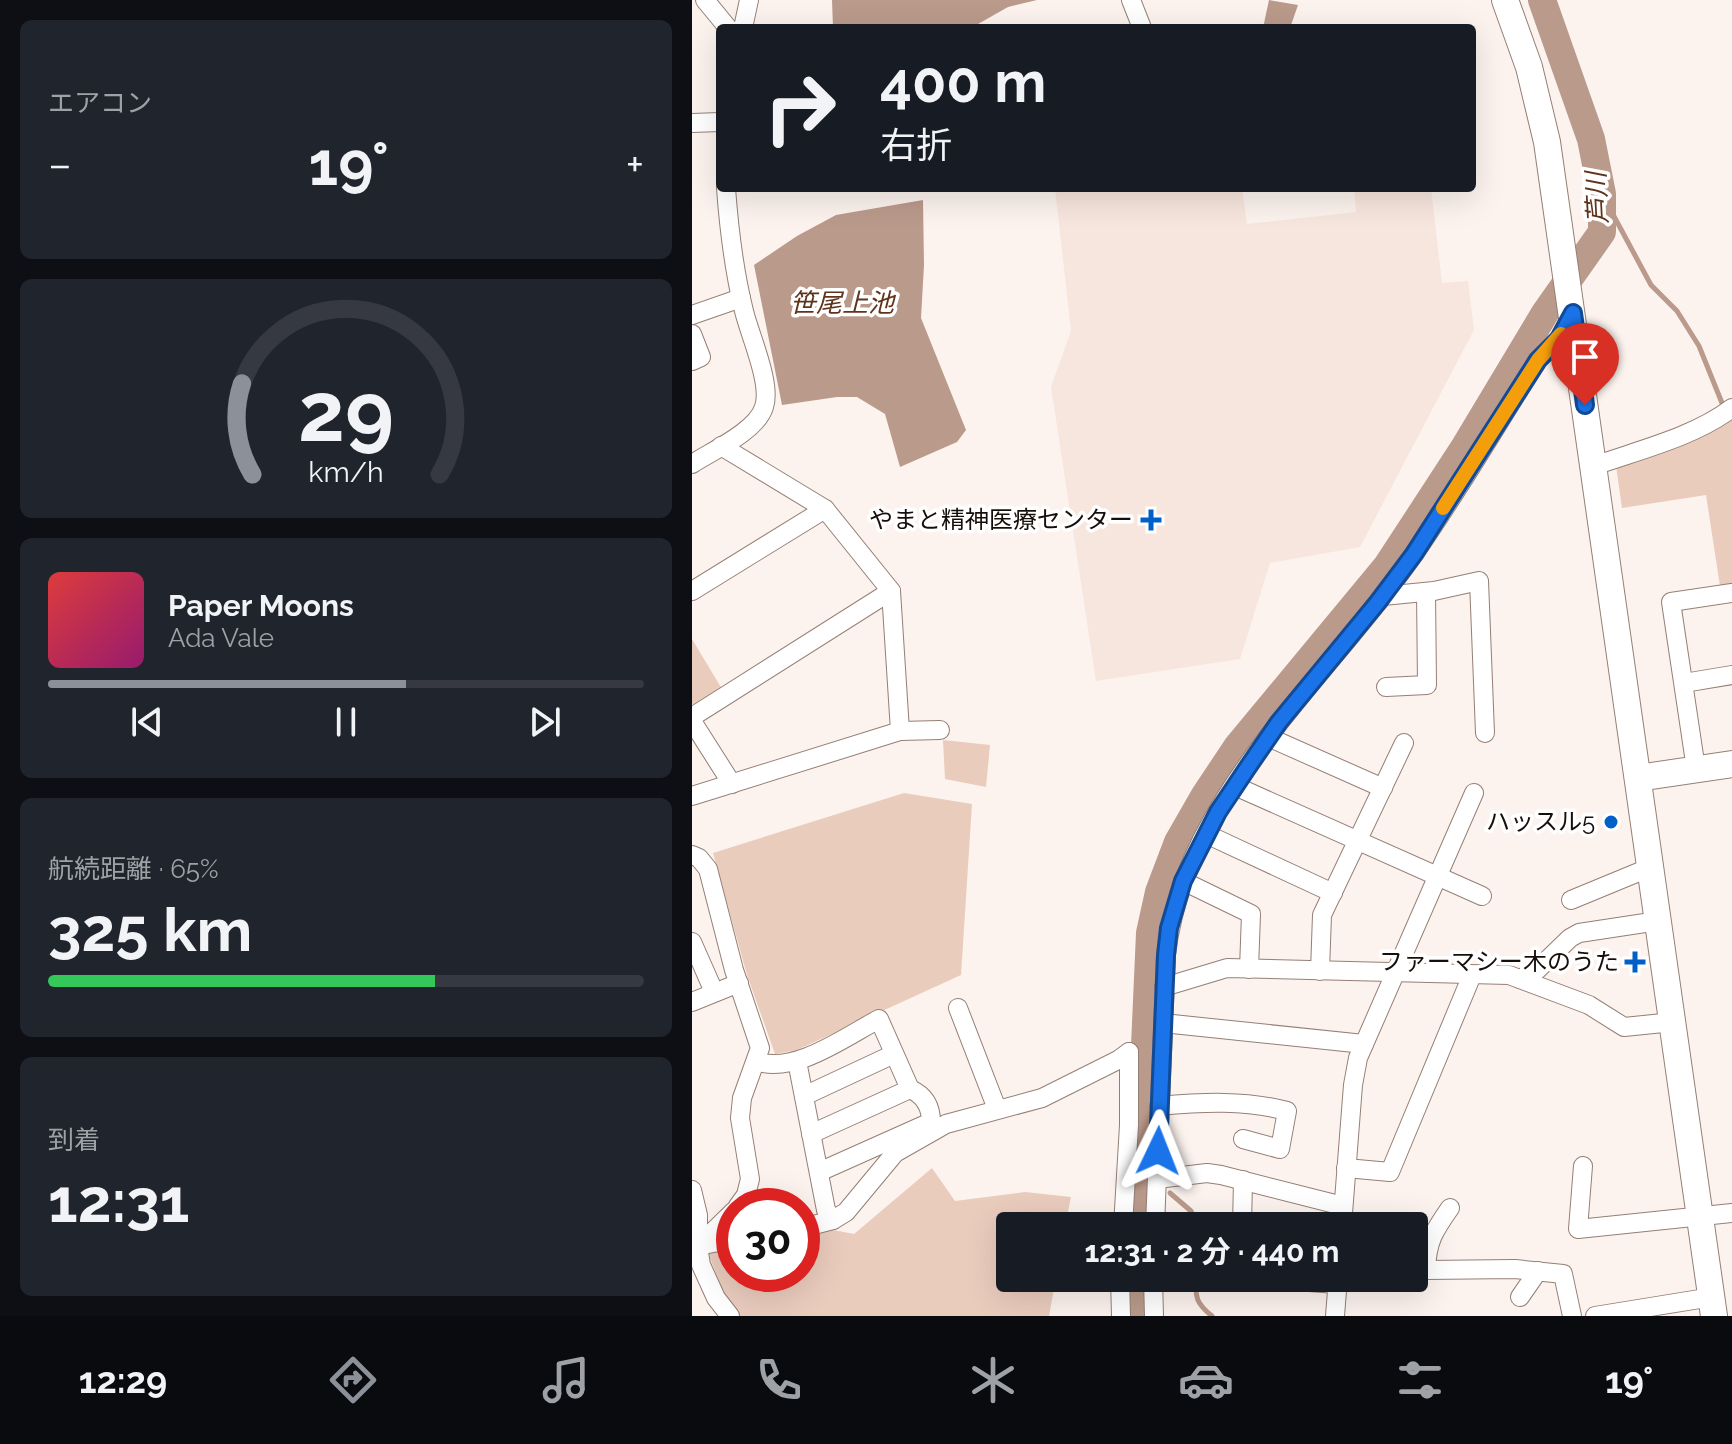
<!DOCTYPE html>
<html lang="ja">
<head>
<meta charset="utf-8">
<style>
  body { margin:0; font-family:Raleway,"Noto Sans JP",sans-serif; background:#20242c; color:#f1f3f6; height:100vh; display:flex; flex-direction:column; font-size:30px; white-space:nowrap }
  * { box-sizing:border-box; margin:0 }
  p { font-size:26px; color:#9ea1a6 }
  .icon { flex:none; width:44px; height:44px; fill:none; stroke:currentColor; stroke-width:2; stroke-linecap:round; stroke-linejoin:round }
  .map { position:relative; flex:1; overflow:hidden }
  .sheet { display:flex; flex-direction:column; gap:20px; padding:20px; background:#0d0f14; width:692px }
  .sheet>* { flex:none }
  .guide { position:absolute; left:24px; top:24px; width:760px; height:168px; border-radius:8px; box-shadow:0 8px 32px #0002; background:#171b24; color:#f1f3f6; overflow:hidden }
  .speed { position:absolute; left:24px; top:1188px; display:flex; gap:16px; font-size:40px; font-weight:700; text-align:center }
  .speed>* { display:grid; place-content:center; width:104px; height:104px; border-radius:50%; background:#171b24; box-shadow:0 8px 32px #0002; line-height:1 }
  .speed .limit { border:12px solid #d22; background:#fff; color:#111 }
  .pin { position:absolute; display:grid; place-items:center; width:68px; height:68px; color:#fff; margin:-82px -34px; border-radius:50% 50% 50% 0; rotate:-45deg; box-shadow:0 0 8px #0007 }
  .pin .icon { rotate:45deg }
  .me { position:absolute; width:88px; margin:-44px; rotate:2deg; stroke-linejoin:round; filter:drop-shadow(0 0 6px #0008) }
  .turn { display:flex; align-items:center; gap:28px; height:168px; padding:0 32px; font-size:36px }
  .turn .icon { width:104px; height:104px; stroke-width:2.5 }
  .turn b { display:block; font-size:56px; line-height:68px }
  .big { font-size:60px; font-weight:700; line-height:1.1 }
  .sheet .widget { flex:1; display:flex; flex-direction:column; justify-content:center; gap:12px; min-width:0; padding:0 28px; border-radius:12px; background:#20242c }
  .sheet .dial { align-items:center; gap:0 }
  .dial svg { height:208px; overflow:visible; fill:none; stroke:#363941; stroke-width:7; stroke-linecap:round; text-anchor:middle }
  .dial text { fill:#f1f3f6; stroke:none }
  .song { display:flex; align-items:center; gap:24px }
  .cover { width:96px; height:96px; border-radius:12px; background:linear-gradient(135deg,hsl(0 70% 55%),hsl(320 70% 35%)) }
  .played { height:8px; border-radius:4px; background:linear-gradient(90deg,#8c9099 60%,#363941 60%) }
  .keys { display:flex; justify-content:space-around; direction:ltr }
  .heat { display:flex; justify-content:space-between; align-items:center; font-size:44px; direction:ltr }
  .charge { height:12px; border-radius:6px; background:linear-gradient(90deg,#34c759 65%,#363941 0) }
  .trip { position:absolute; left:304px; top:1212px; width:432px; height:80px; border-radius:8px; background:#171b24; box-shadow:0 8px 32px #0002; font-weight:700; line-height:80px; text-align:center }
  .menu { display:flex; height:128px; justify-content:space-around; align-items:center; background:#090b0e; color:#9ea1a6 }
  .menu .icon { width:56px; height:56px }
  .menu .selected { color:#8c9099 }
  .menu b { font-size:36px; color:#f1f3f6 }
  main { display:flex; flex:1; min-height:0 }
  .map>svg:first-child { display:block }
  .built { fill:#f7e6dd }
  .green { fill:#eaccbd }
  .water { fill:#ba9a8b }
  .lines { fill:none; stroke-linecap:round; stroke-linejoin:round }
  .stream { stroke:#ba9a8b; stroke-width:5 }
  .river { stroke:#ba9a8b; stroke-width:28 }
  .street-casing { stroke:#947f75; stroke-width:20 }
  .secondary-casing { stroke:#947f75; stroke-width:28 }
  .street { stroke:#fff; stroke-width:18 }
  .secondary { stroke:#fff; stroke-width:26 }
  .route-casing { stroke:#114b97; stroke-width:20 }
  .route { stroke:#1a73e8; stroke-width:14 }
  .slow { stroke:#f59e0b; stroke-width:14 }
  .poi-dot { fill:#015fc8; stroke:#fff; stroke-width:3 }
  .labels { text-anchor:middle; stroke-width:7; stroke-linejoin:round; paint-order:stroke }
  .poi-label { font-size:24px; fill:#160e0b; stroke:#fff; text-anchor:end }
  .water-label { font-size:26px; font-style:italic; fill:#60341c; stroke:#fff }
</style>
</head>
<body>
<main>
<section class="sheet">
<div class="widget"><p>エアコン</p>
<div class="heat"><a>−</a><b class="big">19°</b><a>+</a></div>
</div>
<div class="widget dial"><svg viewBox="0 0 100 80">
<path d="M14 69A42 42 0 1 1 86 69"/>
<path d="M14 69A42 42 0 0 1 10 34" stroke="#8c9099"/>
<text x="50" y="56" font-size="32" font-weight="700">29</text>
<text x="50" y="72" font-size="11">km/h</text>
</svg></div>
<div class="widget">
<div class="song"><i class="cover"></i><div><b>Paper Moons</b><p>Ada Vale</p></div></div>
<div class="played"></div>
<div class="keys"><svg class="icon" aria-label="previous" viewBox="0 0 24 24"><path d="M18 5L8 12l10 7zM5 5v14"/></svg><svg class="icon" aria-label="pause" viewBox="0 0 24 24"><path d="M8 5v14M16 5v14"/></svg><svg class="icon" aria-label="next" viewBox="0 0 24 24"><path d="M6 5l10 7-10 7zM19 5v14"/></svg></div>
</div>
<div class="widget"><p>航続距離 · 65%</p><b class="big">325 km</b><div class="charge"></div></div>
<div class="widget"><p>到着</p><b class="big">12:31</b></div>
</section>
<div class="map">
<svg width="1040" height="1316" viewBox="0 0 1040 1316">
  <rect width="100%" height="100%" fill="#fcf3ee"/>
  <path class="built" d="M 363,188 L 550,188 L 555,224 L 664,212 L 662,188 L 739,188 L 750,283 L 776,281 L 782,330 L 668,547 L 578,563 L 548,659 L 404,681 L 359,387 L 379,331 Z"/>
  <g class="green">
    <path d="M 1040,415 L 1040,584 L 1028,586 L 1014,495 L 930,508 L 924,466 Z"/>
    <path d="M 0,639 L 30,689 L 4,705 L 0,704 Z"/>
    <path d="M 251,740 L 298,745 L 294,787 L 253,779 Z"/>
    <path d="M 212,793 L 280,804 L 269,975 L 105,1050 L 83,1054 L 55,975 L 21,853 Z"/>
    <path d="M 240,1168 L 263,1201 L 333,1192 L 379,1197 L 373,1226 L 318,1226 L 318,1278 L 364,1278 L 357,1316 L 45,1316 L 34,1299 L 16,1253 L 42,1249 L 42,1274 L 110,1274 L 110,1237 L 141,1230 L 162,1234 Z"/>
  </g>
  <g class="water">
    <path d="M 140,0 L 345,0 L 316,7 L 279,28 L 141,28 Z"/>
    <path d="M 577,0 L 606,5 L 598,28 L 571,28 Z"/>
    <path d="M 231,200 L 232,265 L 229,318 L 274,430 L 265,442 L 208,467 L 193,414 L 165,397 L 145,397 L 90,405 L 62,265 L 105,236 L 144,215 Z"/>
  </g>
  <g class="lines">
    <g class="stream">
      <path d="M 910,194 L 959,285 L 985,311 L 1007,346 L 1032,408"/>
      <path d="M 478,1193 L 499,1211 L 505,1226"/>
      <path d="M 505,1278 C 502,1297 505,1304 520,1316"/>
    </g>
    <g class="river">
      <path d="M 445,1226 L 458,933 L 467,892 L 486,842 L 513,795 L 545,747 L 695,566 L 772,448 L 853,313 L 910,232 L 910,194 L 899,139 L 850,0"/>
      <path d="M 444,1316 L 444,1278"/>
    </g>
    <g class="street-casing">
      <g id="street">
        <path d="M 13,0 L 36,28"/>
        <path d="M 439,0 L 450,28"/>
        <path d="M 51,28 L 57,0"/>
        <path d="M 0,123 L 28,122"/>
        <path d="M 0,315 L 49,298"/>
        <path d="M 0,334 L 9,357 L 0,361"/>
        <path d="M 0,464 C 20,451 65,431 72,407 C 80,384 58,336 52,311 C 42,271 37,229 34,188"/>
        <path d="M 902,466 C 947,450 1002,437 1040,408"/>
        <path d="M 0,591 L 133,509"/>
        <path d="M 691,596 L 742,591 L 787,581 L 793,733"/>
        <path d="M 992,683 L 1040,675"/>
        <path d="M 694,687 L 735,685 L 734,592"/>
        <path d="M 0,717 L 199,591"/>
        <path d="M 0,721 L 40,784"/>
        <path d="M 208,731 L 248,730"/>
        <path d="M 576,737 L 691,788"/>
        <path d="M 1004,769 L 979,602 L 1040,593"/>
        <path d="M 543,786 L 790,896"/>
        <path d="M 0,796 L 208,731 L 199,591 L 133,509 L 29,446"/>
        <path d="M 514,834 L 641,893"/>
        <path d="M 0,855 L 7,858 L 16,869 L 42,970 L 68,1048 L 50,1098 L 48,1118 L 58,1179 L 54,1195 L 46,1206"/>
        <path d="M 491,881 L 559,914 L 557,969"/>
        <path d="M 879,900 L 959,867"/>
        <path d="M 0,942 L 19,985"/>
        <path d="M 628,971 L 630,915 L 712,743"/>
        <path d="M 828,979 L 845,970 L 878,938 L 887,933 L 966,921"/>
        <path d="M 472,987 L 535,968 L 817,975 L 897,1005 L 932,1027 L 981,1022"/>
        <path d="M 0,1002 L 47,983"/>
        <path d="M 266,1008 L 305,1109"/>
        <path d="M 471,1023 L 672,1044"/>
        <path d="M 64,1061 C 102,1075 153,1037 187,1019 L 218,1089"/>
        <path d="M 105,1061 L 134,1210 L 141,1220"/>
        <path d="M 112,1096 L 202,1054"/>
        <path d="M 467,1106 C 511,1102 553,1100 595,1111 L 588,1149 L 551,1139"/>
        <path d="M 119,1134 L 218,1089 C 232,1095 239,1106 239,1122 L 127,1172"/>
        <path d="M 891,1166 L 886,1229 L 1040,1213"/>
        <path d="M 654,1168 L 698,1172 L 780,975"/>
        <path d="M 465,1179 L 515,1173 L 529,1175 L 651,1206"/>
        <path d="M 0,1190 L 6,1215 L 6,1246 L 9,1265 L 24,1298 L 38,1316"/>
        <path d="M 758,1208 C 742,1231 735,1241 734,1270 L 823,1269 L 871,1274 L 880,1316"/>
        <path d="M 431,1226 L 437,1125 L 437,1052"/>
        <path d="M 463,1226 L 474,955 C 491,798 637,677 722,554 C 766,491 805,424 846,360 L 867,339 L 881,313"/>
        <path d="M 550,1226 L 551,1180"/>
        <path d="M 650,1226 L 661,1085 L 666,1058 L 782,793"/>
        <path d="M 110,1228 L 141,1220 L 154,1212 L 203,1153 L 254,1124 L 350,1098 L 426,1060 L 437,1052"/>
        <path d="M 6,1246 L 42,1211"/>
        <path d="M 6,1246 L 42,1239"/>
        <path d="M 428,1278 L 429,1316"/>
        <path d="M 461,1278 L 462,1316"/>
        <path d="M 561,1278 L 645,1284"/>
        <path d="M 828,1297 L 846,1271"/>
        <path d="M 643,1316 L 646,1278"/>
        <path d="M 903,1316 L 1020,1297"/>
      </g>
    </g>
    <g class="secondary-casing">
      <g id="secondary">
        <path d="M 813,0 L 837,67 L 855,142 L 1022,1316"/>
        <path d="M 946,778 L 1040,764"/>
      </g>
    </g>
    <use href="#street" class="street"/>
    <use href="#secondary" class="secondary"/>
  </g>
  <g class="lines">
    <g class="route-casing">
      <path id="route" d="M 466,1151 L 474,955 L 477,928 L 491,881 L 526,812 L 556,767 L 587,722 L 686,602 L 722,554 L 846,360 L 867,339 L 881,313 L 893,405"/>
    </g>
    <use href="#route" class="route"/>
    <path class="slow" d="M 751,508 L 846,360 L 869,334"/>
  </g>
  <g class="poi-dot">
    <path d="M455 508h8v8h8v8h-8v8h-8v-8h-8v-8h8z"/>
    <circle cx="919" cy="822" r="8"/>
    <path d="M939 950h8v8h8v8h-8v8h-8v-8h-8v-8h8z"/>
  </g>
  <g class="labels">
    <g class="poi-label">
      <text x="441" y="528">やまと精神医療センター</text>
      <text x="903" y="830">ハッスル5</text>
      <text x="927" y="970">ファーマシー木のうた</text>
    </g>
    <g class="water-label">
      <text transform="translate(905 198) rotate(-93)" y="9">芦川</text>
      <text x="150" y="312">笹尾上池</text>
    </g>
  </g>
</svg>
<div class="speed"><div class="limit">30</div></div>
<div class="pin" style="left:893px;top:405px;background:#d93025"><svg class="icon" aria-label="arrive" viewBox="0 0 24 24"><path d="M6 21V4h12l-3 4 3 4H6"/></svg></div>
<svg class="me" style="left:466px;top:1151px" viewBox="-20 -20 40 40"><path d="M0-17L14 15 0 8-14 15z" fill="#1a73e8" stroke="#fff" stroke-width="4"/></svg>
<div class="trip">12:31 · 2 分 · 440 m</div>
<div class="guide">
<div class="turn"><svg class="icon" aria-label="right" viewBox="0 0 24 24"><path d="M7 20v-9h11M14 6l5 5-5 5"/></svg><div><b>400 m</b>右折</div></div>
</div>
</div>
</main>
<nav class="menu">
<b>12:29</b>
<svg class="icon selected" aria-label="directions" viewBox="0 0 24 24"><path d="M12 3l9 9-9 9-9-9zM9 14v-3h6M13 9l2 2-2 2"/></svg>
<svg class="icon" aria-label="music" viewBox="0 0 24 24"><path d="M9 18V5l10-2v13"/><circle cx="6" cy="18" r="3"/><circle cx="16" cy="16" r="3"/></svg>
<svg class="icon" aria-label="phone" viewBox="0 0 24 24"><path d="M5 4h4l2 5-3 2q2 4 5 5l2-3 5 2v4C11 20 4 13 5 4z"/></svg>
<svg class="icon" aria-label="climate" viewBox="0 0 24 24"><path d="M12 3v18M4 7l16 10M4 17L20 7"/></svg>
<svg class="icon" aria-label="car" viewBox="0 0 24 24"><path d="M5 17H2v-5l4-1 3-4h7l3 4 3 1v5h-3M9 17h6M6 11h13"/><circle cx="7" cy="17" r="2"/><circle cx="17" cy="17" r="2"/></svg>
<svg class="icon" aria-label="filters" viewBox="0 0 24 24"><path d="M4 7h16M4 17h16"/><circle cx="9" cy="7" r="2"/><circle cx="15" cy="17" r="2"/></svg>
<b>19°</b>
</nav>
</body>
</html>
